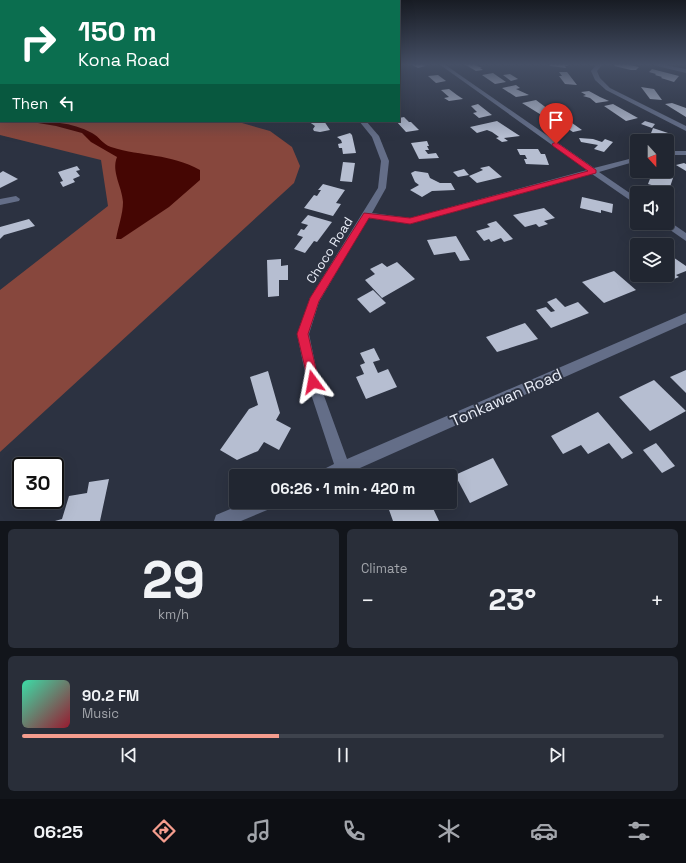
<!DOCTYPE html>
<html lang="en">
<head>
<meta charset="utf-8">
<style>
  body { margin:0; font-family:"Space Grotesk",sans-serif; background:#292e39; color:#f1f3f6; height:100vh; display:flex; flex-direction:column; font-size:15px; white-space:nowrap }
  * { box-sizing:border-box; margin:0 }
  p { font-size:13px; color:#a2a5ab }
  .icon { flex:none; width:22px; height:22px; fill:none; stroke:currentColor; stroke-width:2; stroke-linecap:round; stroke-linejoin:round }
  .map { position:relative; height:521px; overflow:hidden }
  .side { display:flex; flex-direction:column; gap:8px; padding:8px; background:#12151b; flex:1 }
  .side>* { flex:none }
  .guide { position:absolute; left:0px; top:0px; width:400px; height:122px; box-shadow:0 4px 16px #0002,0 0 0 1px #3e434d; background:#0b6e4f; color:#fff; overflow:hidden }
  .needle { width:26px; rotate:159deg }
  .controls { position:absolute; left:630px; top:134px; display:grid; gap:8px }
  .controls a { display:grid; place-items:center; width:44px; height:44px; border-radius:4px; background:#212631; box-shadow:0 4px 16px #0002,0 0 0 1px #3e434d; font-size:20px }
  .speed { position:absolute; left:12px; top:457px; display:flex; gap:8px; font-size:20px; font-weight:700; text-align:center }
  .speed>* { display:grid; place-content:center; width:52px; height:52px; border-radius:50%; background:#212631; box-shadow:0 4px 16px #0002,0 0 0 1px #3e434d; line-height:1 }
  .speed .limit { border:2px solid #111; border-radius:6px; background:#fff; color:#111 }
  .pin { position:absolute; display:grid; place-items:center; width:34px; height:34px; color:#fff; margin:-41px -17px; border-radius:50% 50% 50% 0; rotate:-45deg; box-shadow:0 0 4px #0007 }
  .pin .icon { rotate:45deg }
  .me { position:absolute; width:44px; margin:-22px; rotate:347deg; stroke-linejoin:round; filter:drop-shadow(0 0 3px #0008) }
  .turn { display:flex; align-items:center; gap:14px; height:84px; padding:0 12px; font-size:18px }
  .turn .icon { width:52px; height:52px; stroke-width:2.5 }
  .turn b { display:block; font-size:28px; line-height:34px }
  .then { display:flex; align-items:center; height:38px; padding:0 12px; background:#0003; gap:8px; font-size:15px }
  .big { font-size:30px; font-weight:800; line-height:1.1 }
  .side .widget { flex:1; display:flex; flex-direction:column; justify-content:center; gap:6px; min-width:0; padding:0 14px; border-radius:6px; background:#292e39 }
  .side .dial { align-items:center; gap:0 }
  .dial b { font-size:52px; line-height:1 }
  .song { display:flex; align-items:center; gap:12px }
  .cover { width:48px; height:48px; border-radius:6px; background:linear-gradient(135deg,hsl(160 70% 55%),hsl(350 70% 35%)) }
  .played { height:4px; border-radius:2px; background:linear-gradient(90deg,#f59d8e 40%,#3e434d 40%) }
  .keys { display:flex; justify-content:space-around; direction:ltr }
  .heat { display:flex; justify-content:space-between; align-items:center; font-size:22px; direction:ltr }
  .side .tiles { flex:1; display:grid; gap:8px; grid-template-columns:1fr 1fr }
  .widget:last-child { grid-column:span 2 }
  .trip { position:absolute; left:229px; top:469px; width:228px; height:40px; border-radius:4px; background:#212631; box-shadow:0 4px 16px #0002,0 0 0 1px #3e434d; font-weight:800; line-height:40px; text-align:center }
  .dock { display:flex; height:64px; justify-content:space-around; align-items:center; background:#0d0f14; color:#a2a5ab }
  .dock .icon { width:28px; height:28px }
  .dock .selected { color:#f59d8e }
  .dock b { font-size:18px; color:#f1f3f6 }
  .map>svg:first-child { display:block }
  .green { fill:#87473d }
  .water { fill:#450603 }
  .building { fill:#b6bed1 }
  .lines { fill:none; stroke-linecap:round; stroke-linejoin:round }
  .minor { fill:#646e88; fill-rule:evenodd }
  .route { fill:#e11d48; stroke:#92132f }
  .labels { text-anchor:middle; stroke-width:4; stroke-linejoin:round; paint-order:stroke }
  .street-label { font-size:13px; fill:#e9edf7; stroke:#2c3241 }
  .near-street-label { font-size:16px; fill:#e9edf7; stroke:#2c3241 }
</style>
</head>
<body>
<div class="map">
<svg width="686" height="521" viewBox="0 0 686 521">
  <rect width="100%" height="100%" fill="#2c3241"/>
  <path class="green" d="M 0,69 L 1,121 L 235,121 L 270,131 L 292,147 L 300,166 L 294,183 L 0,452 L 0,290 L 108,206 L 101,160 L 0,135 Z"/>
  <path class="water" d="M 26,121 C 48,121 72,122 92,133 C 100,137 102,144 111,147 C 143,157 169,153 200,170 L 200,180 L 169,207 L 121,239 L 116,239 C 118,227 123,214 123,202 C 122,186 111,172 117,157 L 91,142 L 82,133 L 56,126 Z"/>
  <g class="building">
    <path d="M 410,64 L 422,64 L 426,66 L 418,68 Z"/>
    <path d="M 464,64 L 473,64 L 482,68 L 480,68 L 483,70 L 476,71 Z"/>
    <path d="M 549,64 L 567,64 L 568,66 L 565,66 L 566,68 L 550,66 Z"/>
    <path d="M 616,64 L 626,64 L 639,67 L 636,70 L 631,70 L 614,66 Z"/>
    <path d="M 652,69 L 679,76 L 674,82 L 661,78 L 662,77 L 655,75 L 656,74 L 649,72 Z"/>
    <path d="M 559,72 L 567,72 L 577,85 L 565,84 L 559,76 L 562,76 Z"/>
    <path d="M 493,73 L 506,82 L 495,84 L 482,75 Z"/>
    <path d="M 510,74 L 518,79 L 511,81 L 503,75 Z"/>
    <path d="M 438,75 L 446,81 L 436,83 L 428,76 Z"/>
    <path d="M 516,85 L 520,88 L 516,89 L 529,95 L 516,97 L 502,88 Z"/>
    <path d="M 641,87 L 654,89 L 662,100 L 650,99 Z"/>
    <path d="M 449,89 L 457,95 L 463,99 L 449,101 L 444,98 L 449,97 L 441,90 Z"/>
    <path d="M 589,91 L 600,97 L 609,101 L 596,103 L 590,98 L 583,96 L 586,95 L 581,92 Z"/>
    <path d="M 536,100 L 548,109 L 545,109 L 552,114 L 543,116 L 522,103 Z"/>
    <path d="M 672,103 L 686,108 L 686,117 L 665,104 Z"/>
    <path d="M 478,104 L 492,115 L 479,118 L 473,113 L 477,112 L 471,106 Z"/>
    <path d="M 613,104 L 638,118 L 626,121 L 604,106 Z"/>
    <path d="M 404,117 L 409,122 L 411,122 L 419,130 L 406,132 L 396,121 L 399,121 L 399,118 Z"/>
    <path d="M 554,118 L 556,120 L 565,118 L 582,130 L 573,132 L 562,125 L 557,126 L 547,119 Z"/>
    <path d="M 308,121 L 324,121 L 330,130 L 320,132 L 314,131 L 313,129 L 315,126 Z"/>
    <path d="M 497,121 L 520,136 L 504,138 L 508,141 L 502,142 L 496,138 L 499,137 L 492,132 L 487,130 L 477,133 L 470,127 Z"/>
    <path d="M 645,121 L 655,124 L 652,128 L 641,124 Z"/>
    <path d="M 653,128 L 668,133 L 665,139 L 648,141 Z"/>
    <path d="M 350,133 L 352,135 L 356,153 L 343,154 L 342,148 L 339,148 L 338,144 L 342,143 L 341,140 L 337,137 Z"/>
    <path d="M 579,138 L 593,139 L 602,142 L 605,139 L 613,142 L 604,152 L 594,149 L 598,145 L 581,142 Z"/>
    <path d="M 427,141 L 429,146 L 427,146 L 429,150 L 425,150 L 428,154 L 436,153 L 439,158 L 419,159 L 411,143 Z"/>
    <path d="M 517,149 L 538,149 L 541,154 L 545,154 L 549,165 L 526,164 L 524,159 L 527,159 L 525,155 L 520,155 Z"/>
    <path d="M 343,162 L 355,163 L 352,182 L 340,181 Z"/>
    <path d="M 684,163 L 686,164 L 686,171 L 676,165 Z"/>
    <path d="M 77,166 L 80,170 L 76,171 L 80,176 L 73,179 L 75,182 L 63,187 L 60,182 L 63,181 L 58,172 Z"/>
    <path d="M 489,166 L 502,177 L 477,183 L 469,176 L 483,170 L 480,168 Z"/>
    <path d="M 464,169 L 469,175 L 458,177 L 453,172 Z"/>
    <path d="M 3,171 L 18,179 L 0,188 L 0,173 Z"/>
    <path d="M 415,171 L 428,173 L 430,178 L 440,183 L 451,183 L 455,190 L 432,191 L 422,197 L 410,190 L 419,185 L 415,182 L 411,173 Z"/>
    <path d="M 653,171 L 673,178 L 669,190 L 648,184 Z"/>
    <path d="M 323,184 L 345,190 L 336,203 L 341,204 L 333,216 L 304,208 L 314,195 L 317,196 L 321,190 L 318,190 Z"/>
    <path d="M 582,197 L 613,204 L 612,213 L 601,210 L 601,213 L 580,208 Z"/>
    <path d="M 544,208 L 555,218 L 544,221 L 548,224 L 539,227 L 536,224 L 525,227 L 513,215 Z"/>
    <path d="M 308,215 L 332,222 L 317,242 L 314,241 L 305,253 L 294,249 L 303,237 L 297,235 L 301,229 L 304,230 L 308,225 L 301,223 Z"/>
    <path d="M 29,219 L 35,226 L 4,235 L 0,239 L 0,227 Z"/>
    <path d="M 496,221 L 513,239 L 504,242 L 501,238 L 491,242 L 489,239 L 484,241 L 476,231 L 490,227 L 487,224 Z"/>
    <path d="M 456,236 L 470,260 L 460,261 L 455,252 L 434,255 L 427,240 Z"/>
    <path d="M 667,253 L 686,266 L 686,271 L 676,275 L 679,277 L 664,283 L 654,275 L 667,275 Z"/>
    <path d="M 281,259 L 281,266 L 288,265 L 288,280 L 279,280 L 279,296 L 268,297 L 267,260 Z"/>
    <path d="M 397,262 L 415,279 L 382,298 L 365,280 L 375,274 L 370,269 L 382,263 L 387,267 Z"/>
    <path d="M 614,271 L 636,290 L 604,303 L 582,282 Z"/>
    <path d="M 373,290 L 386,303 L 370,313 L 357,299 Z"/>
    <path d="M 556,298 L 565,307 L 578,302 L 589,313 L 551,328 L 536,310 L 546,307 L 551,312 L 555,311 L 547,302 Z"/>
    <path d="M 525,323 L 538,339 L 497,352 L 486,337 Z"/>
    <path d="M 374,348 L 380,360 L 373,362 L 378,373 L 388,369 L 397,387 L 366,399 L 356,377 L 364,374 L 360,365 L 365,363 L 360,353 Z"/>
    <path d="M 686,370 L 686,393 L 670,377 Z"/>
    <path d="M 268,371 L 280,413 L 276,420 L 291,428 L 279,450 L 264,442 L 258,451 L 237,460 L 220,450 L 249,409 L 258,405 L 250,377 Z"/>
    <path d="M 654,380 L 686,411 L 650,431 L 619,397 Z"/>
    <path d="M 598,412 L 633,453 L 622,459 L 609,443 L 588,454 L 581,445 L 563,454 L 551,436 Z"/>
    <path d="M 656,443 L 675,466 L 662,473 L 643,450 Z"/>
    <path d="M 493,458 L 508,485 L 470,503 L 455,475 Z"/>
    <path d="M 109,479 L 100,521 L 55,521 L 62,519 L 69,496 L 87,493 L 89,482 Z"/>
    <path d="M 398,502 L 404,502 L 407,510 L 423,502 L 430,502 L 439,521 L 393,521 L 388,507 Z"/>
  </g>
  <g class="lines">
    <g class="minor">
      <path d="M 439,64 L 444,64 L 594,168 L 637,157 L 637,161 L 599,172 L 637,198 L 637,205 L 592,174 L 410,224 L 368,218 L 319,302 L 309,334 L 319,382 L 347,459 L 686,313 L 686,323 L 342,476 L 317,476 L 320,471 L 334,464 L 307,382 L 297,334 L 310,298 L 378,188 L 381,161 L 372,137 L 359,121 L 366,121 L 379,136 L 389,161 L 386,188 L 372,213 L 410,218 L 587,170 Z"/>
      <path d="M 597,64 L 603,64 L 597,71 L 600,78 L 610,88 L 686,126 L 686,131 L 606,90 L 595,80 L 591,71 Z"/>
      <path d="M 653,64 L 660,64 L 686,69 L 686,73 L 653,65 Z"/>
      <rect x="667" y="151" width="19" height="4"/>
      <path d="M 16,196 L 20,199 L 19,201 L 0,205 L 0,199 Z"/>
      <path d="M 667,220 L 686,233 L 686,241 L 663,225 L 661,223 L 667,223 Z"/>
      <path d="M 247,502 L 274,502 L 272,508 L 241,521 L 214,521 L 216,515 Z"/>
    </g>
  </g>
  <linearGradient id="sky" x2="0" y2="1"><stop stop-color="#181c24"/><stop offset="0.47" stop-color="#454f65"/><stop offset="1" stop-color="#454f65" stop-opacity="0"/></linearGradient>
  <rect width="686" height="137" fill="url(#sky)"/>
  <path class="route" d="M 556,142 L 596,170 L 596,173 L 410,224 L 369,218 L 319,301 L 308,334 L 319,382 L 317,385 L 313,387 L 309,385 L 297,334 L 310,298 L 364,213 L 410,218 L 588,171 L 553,146 L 552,144 Z"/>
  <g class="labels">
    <g class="street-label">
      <text transform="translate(329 250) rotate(-58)" y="5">Choco Road</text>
    </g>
    <g class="near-street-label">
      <text transform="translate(506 397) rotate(-24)" y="6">Tonkawan Road</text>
    </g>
  </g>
</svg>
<div class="controls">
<a><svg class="needle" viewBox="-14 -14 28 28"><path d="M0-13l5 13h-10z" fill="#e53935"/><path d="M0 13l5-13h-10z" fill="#a2a5ab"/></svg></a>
<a><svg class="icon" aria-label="sound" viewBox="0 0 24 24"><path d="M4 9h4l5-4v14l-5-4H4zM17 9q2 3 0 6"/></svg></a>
<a><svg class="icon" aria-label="layers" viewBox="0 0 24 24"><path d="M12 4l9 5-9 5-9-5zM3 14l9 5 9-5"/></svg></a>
</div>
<div class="speed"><div class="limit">30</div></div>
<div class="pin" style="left:556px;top:144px;background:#d93025"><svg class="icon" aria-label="arrive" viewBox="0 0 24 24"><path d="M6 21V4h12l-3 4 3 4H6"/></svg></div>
<svg class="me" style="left:313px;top:382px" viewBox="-20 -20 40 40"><path d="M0-17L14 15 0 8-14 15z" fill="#e11d48" stroke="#fff" stroke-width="4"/></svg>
<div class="trip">06:26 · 1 min · 420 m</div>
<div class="guide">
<div class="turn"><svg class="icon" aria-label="right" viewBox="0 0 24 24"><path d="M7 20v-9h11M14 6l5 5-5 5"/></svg><div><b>150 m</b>Kona Road</div></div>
<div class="then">Then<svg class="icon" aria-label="left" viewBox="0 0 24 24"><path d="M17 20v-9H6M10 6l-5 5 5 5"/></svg></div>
</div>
</div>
<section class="side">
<div class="tiles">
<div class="widget dial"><b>29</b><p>km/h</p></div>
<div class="widget"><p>Climate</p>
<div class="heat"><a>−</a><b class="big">23°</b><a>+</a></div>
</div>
<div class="widget">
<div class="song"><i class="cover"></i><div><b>90.2 FM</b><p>Music</p></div></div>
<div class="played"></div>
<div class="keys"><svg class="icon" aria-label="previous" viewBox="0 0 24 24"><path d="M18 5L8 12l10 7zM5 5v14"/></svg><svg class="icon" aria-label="pause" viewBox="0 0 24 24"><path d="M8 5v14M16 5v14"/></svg><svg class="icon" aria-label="next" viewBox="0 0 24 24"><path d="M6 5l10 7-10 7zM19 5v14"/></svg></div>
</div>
</div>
</section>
<nav class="dock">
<b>06:25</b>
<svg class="icon selected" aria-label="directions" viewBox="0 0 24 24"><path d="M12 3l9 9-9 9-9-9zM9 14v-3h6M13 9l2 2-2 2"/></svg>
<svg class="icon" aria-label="music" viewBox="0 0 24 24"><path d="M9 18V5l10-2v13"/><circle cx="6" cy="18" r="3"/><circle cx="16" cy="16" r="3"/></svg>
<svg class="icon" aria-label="phone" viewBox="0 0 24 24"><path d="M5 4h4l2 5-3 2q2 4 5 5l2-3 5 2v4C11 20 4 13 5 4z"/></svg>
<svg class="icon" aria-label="climate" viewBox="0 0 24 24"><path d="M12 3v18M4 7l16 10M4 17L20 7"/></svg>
<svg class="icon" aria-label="car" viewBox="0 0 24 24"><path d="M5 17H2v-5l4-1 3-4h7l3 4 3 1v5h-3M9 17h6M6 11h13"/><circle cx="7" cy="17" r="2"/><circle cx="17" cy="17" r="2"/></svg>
<svg class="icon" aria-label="filters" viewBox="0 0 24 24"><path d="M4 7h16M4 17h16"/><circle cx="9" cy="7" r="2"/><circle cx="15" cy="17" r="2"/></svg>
</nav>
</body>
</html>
